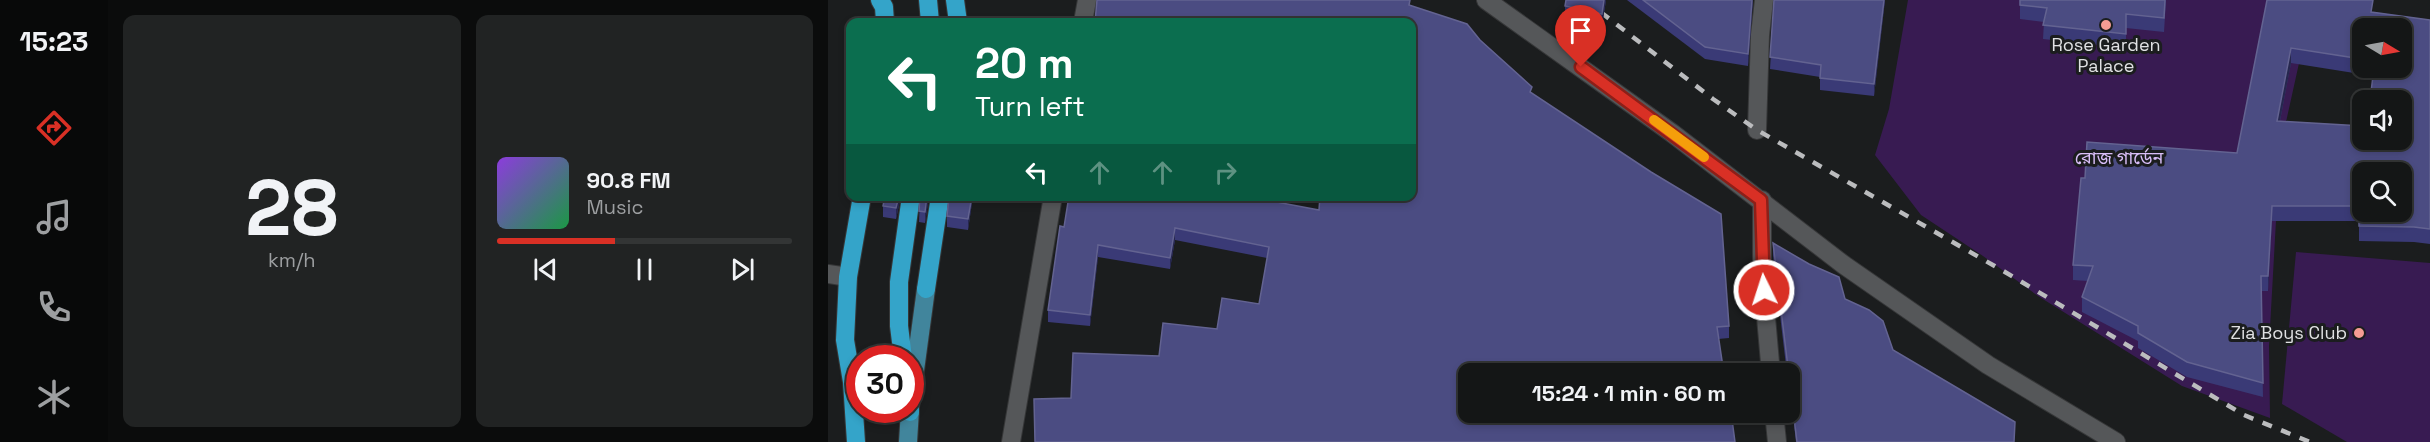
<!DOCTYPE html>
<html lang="en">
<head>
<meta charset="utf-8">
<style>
  body { margin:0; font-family:"Space Grotesk","Noto Sans Bengali",sans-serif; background:#212323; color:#f1f3f6; height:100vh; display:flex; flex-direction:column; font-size:22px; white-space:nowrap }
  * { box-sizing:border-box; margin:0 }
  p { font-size:20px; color:#9d9fa1 }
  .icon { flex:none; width:33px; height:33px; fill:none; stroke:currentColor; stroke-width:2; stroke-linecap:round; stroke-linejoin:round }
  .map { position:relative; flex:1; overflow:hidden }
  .drawer { display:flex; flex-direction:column; gap:15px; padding:15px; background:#0b0c0c; width:720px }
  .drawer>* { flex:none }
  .banner { position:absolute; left:18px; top:18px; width:570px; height:183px; border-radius:12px; box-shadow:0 3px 9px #0003,0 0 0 2px #333535; background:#0b6e4f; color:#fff; overflow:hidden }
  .needle { width:39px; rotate:100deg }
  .buttons { position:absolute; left:1524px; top:18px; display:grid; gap:12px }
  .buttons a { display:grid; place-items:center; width:60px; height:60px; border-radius:12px; background:#141616; box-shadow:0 3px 9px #0003,0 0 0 2px #333535; font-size:30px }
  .speed { position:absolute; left:18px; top:345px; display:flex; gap:12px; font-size:30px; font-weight:700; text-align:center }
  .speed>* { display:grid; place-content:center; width:78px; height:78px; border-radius:50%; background:#141616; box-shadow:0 3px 9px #0003,0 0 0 2px #333535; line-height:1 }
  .speed .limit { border:9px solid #d22; background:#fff; color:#111 }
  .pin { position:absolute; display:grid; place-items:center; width:51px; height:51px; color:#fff; margin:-62px -26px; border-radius:50% 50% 50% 0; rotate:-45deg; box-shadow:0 0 6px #0007 }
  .pin .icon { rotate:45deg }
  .me { position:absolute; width:66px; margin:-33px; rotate:356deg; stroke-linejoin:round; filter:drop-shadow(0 0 4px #0008) }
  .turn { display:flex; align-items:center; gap:21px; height:126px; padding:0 30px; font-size:27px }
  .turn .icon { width:78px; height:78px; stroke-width:2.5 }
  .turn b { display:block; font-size:42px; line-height:51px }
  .lanes { display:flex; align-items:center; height:57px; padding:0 30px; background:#0003; justify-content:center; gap:30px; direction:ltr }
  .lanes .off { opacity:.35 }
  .drawer .tile { flex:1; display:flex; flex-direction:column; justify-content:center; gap:9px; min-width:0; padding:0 21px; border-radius:12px; background:#212323 }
  .drawer .dial { align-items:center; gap:0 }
  .dial b { font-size:78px; line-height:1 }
  .song { display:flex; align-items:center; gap:18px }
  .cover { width:72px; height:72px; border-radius:9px; background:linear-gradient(135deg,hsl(270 70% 55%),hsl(140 70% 35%)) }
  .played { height:6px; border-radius:3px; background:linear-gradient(90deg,#d93025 40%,#333535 40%) }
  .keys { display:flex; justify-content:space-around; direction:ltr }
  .drawer .tiles { flex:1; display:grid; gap:15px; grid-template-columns:repeat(2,1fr) }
  .trip { position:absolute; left:630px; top:363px; width:342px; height:60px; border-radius:12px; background:#141616; box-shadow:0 3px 9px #0003,0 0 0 2px #333535; font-weight:700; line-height:60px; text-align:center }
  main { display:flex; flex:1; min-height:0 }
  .dock { display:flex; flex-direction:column; width:108px; justify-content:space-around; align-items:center; background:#080909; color:#9d9fa1 }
  .dock .icon { width:42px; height:42px }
  .dock .on { color:#d93025 }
  .dock b { font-size:27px; color:#f1f3f6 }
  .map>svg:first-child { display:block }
  .green { fill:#381b52 }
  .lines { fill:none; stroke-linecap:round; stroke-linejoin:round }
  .minor-casing { stroke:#363738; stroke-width:20 }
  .major-casing { stroke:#363738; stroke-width:20 }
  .highway-casing { stroke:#363738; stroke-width:20 }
  .minor { stroke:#555759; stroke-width:18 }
  .major { stroke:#41859c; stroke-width:18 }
  .highway { stroke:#34a4c9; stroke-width:18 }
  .rail { stroke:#bbbcbe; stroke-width:4.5; stroke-dasharray:10 10; stroke-linecap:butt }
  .wall { fill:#3a3a76; fill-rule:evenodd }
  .shaded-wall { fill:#26274e }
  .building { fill:#4b4c82; stroke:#636391; stroke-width:1.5; fill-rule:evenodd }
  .route-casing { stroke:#8d1f18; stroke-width:15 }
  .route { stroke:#d93025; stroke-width:10 }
  .slow { stroke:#f59e0b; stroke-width:10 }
  .poi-dot { fill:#f59c93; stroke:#1b1d1e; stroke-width:2 }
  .labels { text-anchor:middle; stroke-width:6; stroke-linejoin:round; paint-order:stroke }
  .poi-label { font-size:18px; fill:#e0e1e3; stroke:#1b1d1e }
  .park-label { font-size:18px; fill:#d9bef8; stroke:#1b1d1e }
</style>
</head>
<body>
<main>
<nav class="dock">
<b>15:23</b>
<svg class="icon on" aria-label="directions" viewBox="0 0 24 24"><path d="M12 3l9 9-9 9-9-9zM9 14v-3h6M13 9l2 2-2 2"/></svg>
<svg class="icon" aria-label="music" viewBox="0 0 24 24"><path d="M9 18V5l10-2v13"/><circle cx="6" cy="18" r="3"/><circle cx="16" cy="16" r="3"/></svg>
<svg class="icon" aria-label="phone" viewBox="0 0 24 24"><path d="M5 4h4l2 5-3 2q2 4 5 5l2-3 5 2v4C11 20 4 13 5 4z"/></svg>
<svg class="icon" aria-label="climate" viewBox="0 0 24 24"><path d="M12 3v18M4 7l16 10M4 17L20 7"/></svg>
</nav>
<section class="drawer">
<div class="tiles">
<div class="tile dial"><b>28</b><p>km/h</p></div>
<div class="tile">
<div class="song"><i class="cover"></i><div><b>90.8 FM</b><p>Music</p></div></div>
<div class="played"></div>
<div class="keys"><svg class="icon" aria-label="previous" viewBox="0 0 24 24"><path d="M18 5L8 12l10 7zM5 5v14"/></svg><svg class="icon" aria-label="pause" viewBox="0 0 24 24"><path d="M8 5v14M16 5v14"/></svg><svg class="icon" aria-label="next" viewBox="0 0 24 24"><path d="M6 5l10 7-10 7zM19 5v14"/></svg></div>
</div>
</div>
</section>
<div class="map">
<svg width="1602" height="442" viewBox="0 0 1602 442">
  <rect width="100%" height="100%" fill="#1b1d1e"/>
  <g class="green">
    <path d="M 1080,0 L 1485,0 L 1452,149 L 1441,346 L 1442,418 L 1354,386 L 1210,296 L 1155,256 L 1093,215 L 1047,155 L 1061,109 Z"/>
    <path d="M 1468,252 L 1602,263 L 1602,442 L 1519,442 L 1454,404 Z"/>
  </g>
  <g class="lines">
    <g class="minor-casing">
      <g id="minor">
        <path d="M 658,0 L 844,133 L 1016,265 L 1160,365 L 1288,442"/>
        <path d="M 255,22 L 259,0"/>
        <path d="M 929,130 L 932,35 L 936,0"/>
        <path d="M 934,200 L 934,272 L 943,374"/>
        <path d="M 0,274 L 20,277"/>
        <path d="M 946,412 L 949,442"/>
        <path d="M 183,442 L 225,196"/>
      </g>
    </g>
    <g class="major-casing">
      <g id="major">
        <path d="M 82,407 L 98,289"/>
        <path d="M 80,442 L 82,410"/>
      </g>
    </g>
    <g class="highway-casing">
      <g id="highway">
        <path d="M 52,0 L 56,7 L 57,22"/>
        <path d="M 100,0 L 102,22"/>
        <path d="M 127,0 L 130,22"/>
        <path d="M 98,289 L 112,196"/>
        <path d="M 75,358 L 71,326 L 71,282 L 83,196"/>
        <path d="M 82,410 L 82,412"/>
        <path d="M 28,442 L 24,382 L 17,340 L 20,277 L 34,196"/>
      </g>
    </g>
    <use href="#minor" class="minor"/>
    <use href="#major" class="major"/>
    <use href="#highway" class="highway"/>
    <path class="rail" d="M 757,0 L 885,99 L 929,130 L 1177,272 L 1416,415 L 1482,442"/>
  </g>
  <g class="wall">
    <path d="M 778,0 L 774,26 L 737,19 L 737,6 Z"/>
    <path d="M 799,0 L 925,0 L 920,66 L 877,59 Z"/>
    <path d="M 946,0 L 1057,0 L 1046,96 L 992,90 L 992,77 L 942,69 Z"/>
    <path d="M 1192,0 L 1338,0 L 1336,32 L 1298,28 L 1298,48 L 1215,39 L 1216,22 L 1192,19 Z"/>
    <path d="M 1439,0 L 1545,12 L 1602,20 L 1602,244 L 1586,242 L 1531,241 L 1531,221 L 1444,221 L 1440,291 L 1433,291 L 1435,397 L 1359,377 L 1310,348 L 1310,341 L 1254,312 L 1254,297 L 1260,281 L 1245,280 L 1245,265 L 1257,178 L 1409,153 ZM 1534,28 L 1574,68 L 1534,68 ZM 1463,63 L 1545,76 L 1574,140 L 1452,121 Z"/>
    <path d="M 582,5 L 652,40 L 704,94 L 901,326 L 901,338 L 243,398 L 389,329 L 431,304 L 439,258 L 347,240 L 342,269 L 270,257 L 262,326 L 220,322 L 220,310 L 236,227 L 430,199 L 491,210 L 584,196 Z"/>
    <path d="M 57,196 L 73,196 L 68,219 L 55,217 L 55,206 Z"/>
    <path d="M 92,196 L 101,196 L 97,223 L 91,222 Z"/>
    <path d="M 121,196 L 145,196 L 140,230 L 119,227 L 119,216 Z"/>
    <path d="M 945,243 L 1017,299 L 1065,350 L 1186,442 L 968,442 L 962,391 L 962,374 L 959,374 L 945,256 Z"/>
  </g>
  <g class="shaded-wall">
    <path d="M 776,0 L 778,0 L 774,26 L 774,14 Z"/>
    <path d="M 924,0 L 925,0 L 920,66 L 920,54 Z"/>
    <path d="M 1056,0 L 1057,0 L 1046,96 L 1046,84 Z"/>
    <path d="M 1463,48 L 1463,63 L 1449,136 L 1449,121 Z"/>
    <path d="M 71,196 L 73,196 L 68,219 L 68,208 Z"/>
    <path d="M 99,196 L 101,196 L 97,223 L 97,212 Z"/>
    <path d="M 144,196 L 145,196 L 140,230 L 140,219 Z"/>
    <path d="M 1444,206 L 1444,221 L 1440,291 L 1440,276 Z"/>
    <path d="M 347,228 L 347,240 L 342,269 L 342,258 Z"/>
    <path d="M 270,245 L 270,257 L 262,326 L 262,315 Z"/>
  </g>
  <g class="building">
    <path d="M 269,0 L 582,0 L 581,5 L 639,24 L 652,40 L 704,87 L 702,92 L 823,172 L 893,214 L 901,326 L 889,327 L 896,374 L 640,374 L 640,412 L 903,412 L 907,442 L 207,442 L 206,399 L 243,398 L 245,353 L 331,356 L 335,323 L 389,329 L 394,298 L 431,304 L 441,247 L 347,228 L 342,258 L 270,245 L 262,315 L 220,310 L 232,226 L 236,227 L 241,196 L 428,196 L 428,198 L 491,210 L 492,196 L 584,196 L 584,22 L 267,22 Z"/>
    <path d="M 738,0 L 776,0 L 774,14 L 737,6 Z"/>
    <path d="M 815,0 L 924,0 L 920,54 L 877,47 Z"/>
    <path d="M 946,0 L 1056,0 L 1046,84 L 992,78 L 993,65 L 942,57 Z"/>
    <path d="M 1192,0 L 1337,0 L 1336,18 L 1298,14 L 1298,34 L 1215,25 L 1219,8 L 1192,5 Z"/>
    <path d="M 1439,0 L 1545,0 L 1543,12 L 1602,20 L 1602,229 L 1586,227 L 1531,226 L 1531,206 L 1444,206 L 1440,276 L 1433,276 L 1435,383 L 1359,362 L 1310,333 L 1310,326 L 1254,297 L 1265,266 L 1245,265 L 1253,178 L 1257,178 L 1259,142 L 1409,153 ZM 1534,28 L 1574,28 L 1574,68 L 1546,68 L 1542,100 L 1574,100 L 1574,140 L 1534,140 L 1534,126 L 1449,121 L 1463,48 L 1534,59 ZM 1534,172 L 1574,172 L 1574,212 L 1534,212 Z"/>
    <path d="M 57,196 L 71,196 L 68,208 L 55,206 Z"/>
    <path d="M 92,196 L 99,196 L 97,212 L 91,211 Z"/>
    <path d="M 121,196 L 144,196 L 140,219 L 119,216 Z"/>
    <path d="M 945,243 L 981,264 L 1011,277 L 1017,299 L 1041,310 L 1055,321 L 1065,350 L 1187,422 L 1186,442 L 969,442 Z"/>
  </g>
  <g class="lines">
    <g class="route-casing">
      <path id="route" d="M 753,67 L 933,200 L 936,290"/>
    </g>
    <use href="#route" class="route"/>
    <path class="slow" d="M 826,120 L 876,157"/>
  </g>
  <g class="poi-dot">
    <circle cx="1278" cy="25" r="6"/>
    <circle cx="1531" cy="333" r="6"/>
  </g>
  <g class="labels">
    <g class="poi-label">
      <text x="1278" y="51">Rose Garden<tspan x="1278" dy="21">Palace</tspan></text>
      <text x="1519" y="339" text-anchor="end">Zia Boys Club</text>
    </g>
    <g class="park-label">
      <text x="1291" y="164">রোজ গার্ডেন</text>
    </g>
  </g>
</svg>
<div class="buttons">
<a><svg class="needle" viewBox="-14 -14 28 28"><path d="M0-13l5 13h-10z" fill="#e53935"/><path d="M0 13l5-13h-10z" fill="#9d9fa1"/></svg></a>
<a><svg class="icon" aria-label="sound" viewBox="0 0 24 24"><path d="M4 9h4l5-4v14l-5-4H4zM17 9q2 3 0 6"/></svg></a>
<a><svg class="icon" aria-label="search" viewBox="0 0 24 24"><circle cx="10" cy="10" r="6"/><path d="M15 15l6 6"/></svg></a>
</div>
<div class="speed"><div class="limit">30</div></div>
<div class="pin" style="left:753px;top:67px;background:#d93025"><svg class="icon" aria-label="arrive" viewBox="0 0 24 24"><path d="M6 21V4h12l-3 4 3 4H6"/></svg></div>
<svg class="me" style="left:936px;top:290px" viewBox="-20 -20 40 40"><circle r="17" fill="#d93025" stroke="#fff" stroke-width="3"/><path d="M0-11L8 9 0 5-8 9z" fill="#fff"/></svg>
<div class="trip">15:24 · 1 min · 60 m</div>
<div class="banner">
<div class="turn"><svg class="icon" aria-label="left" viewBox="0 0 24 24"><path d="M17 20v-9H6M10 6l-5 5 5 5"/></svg><div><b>20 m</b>Turn left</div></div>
<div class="lanes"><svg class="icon" aria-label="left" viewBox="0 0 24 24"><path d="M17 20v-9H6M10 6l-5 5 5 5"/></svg><svg class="icon off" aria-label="ahead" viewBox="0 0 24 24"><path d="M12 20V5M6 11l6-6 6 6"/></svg><svg class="icon off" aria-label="ahead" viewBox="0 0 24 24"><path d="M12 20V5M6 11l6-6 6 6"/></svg><svg class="icon off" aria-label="right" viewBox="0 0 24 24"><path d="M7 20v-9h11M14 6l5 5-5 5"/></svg></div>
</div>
</div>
</main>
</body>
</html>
